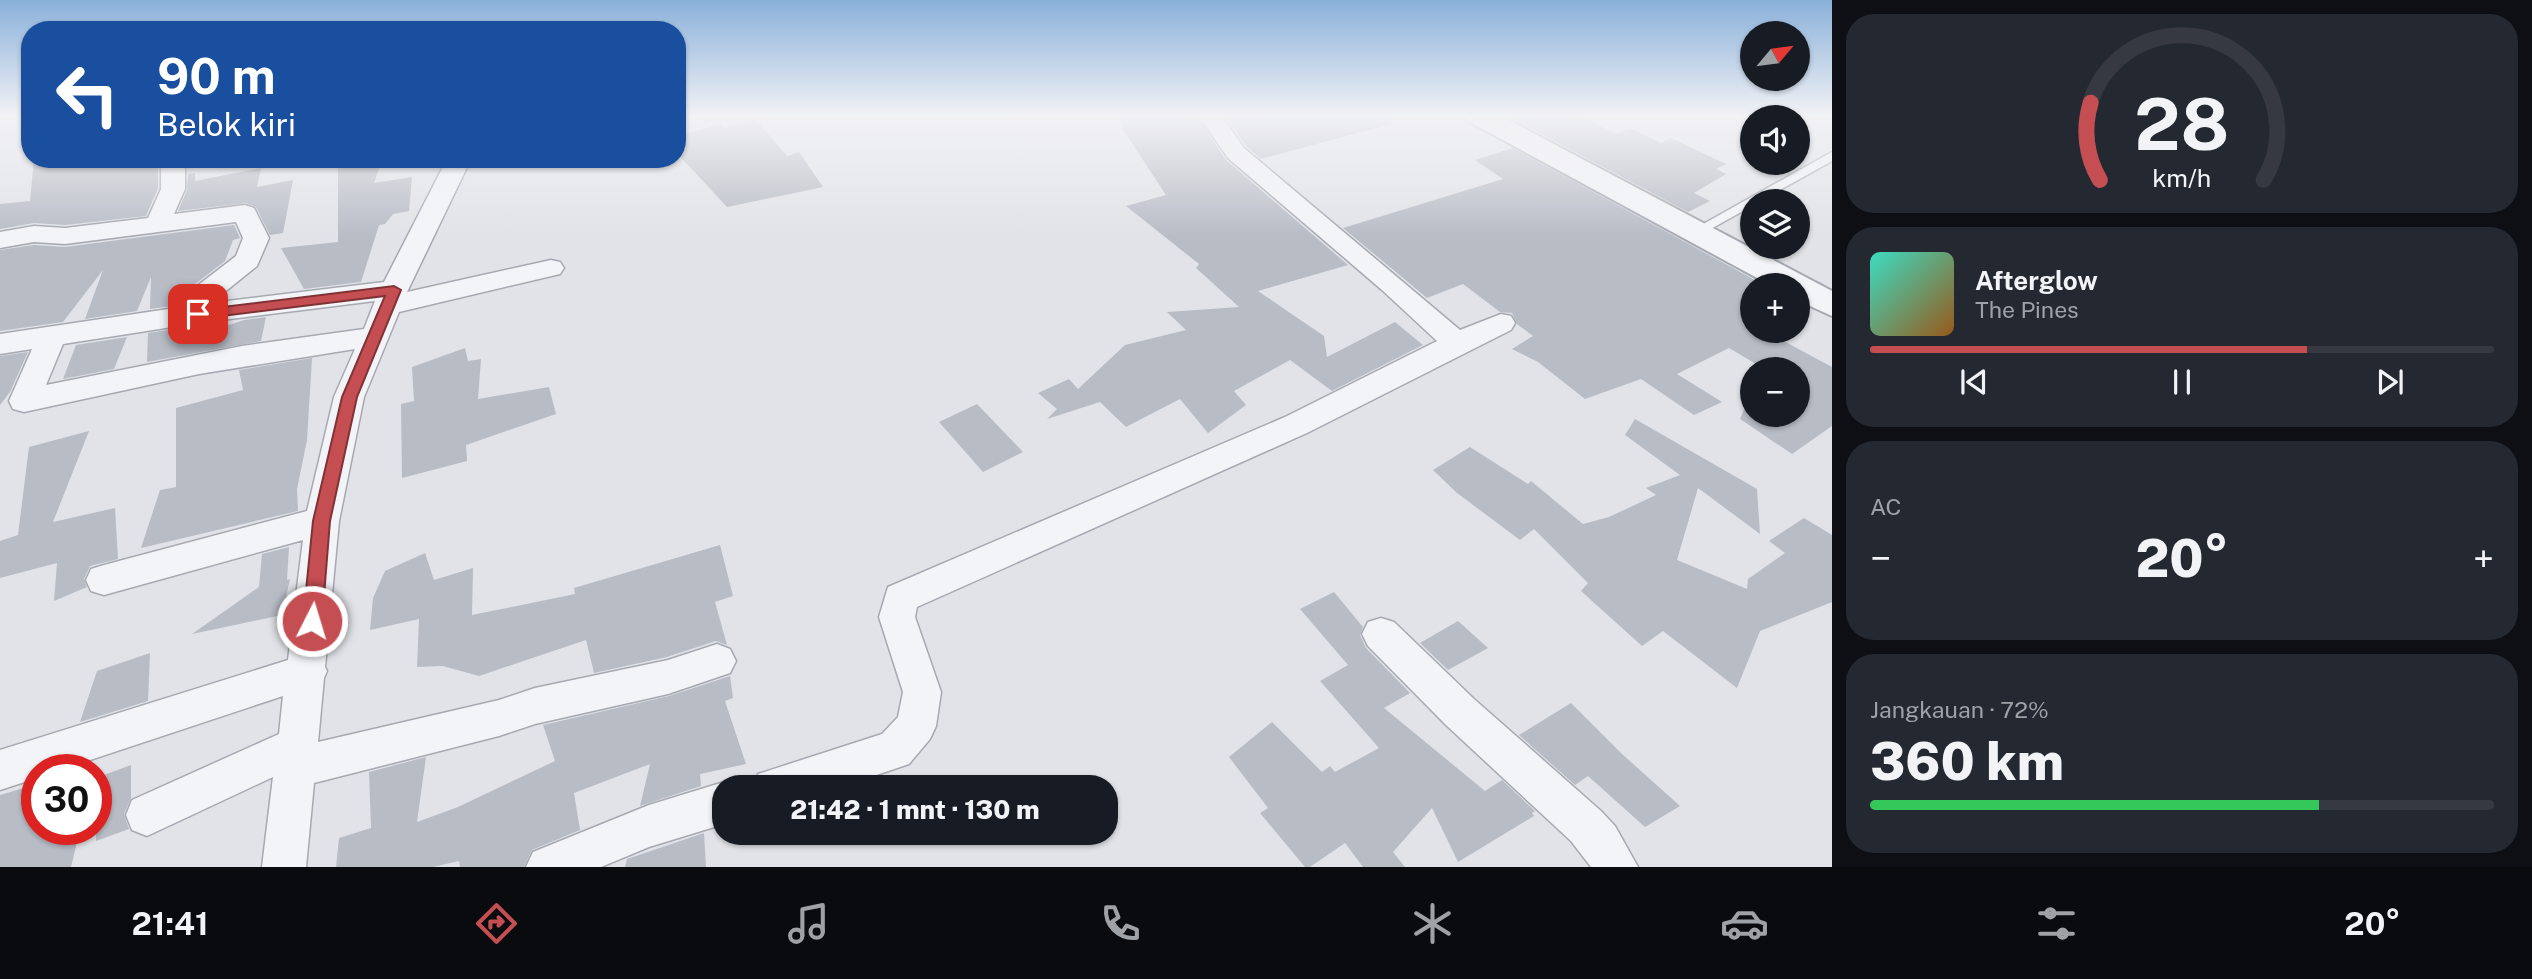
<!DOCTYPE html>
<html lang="id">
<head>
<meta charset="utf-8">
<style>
  body { margin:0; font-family:"Public Sans",sans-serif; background:#242831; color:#f1f3f6; height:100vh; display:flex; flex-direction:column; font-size:26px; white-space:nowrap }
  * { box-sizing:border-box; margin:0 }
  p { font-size:23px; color:#9ea1a6 }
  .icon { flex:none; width:38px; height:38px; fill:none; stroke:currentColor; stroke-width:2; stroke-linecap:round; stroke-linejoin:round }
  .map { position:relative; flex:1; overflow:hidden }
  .side { display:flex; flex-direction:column; gap:14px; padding:14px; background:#0d0f14; width:700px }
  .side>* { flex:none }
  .hud { position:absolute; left:21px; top:21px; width:665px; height:147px; border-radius:28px; box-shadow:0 2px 5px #0004; background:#1a4fa0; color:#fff; overflow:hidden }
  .needle { width:46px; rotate:61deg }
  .fabs { position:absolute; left:1740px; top:21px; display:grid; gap:14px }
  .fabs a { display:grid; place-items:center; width:70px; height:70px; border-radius:50%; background:#171b24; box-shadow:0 2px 5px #0004; font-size:35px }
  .speed { position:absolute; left:21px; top:754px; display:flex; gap:14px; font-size:35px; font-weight:700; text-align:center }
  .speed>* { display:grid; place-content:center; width:91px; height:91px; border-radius:50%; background:#171b24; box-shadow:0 2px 5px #0004; line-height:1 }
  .speed .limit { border:10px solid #d22; background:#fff; color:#111 }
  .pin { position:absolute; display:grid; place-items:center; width:60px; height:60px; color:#fff; margin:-30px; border-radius:14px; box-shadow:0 4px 10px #0006 }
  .me { position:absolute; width:77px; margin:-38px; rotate:5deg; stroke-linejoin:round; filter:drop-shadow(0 0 5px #0008) }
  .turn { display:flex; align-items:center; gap:24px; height:147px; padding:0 21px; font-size:32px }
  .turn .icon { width:91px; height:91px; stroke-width:2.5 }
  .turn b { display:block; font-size:49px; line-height:60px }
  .big { font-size:52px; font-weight:800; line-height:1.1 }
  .side .tile { flex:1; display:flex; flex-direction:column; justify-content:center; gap:10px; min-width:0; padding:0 24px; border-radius:28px; background:#242831 }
  .side .dial { align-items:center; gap:0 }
  .dial svg { height:182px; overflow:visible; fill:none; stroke:#363941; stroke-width:7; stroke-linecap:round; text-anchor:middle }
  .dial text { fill:#f1f3f6; stroke:none }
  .song { display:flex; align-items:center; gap:21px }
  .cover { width:84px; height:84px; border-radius:10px; background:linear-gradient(135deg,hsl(170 70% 55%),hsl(30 70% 35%)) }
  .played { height:7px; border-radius:4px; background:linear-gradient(90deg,#c54e53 70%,#363941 70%) }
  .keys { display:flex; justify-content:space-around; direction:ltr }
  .heat { display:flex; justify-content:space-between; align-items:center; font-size:38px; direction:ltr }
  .charge { height:10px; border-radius:5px; background:linear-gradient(90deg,#34c759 72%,#363941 0) }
  .trip { position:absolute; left:712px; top:775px; width:406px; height:70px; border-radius:28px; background:#171b24; box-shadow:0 2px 5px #0004; font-weight:800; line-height:70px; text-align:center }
  .dock { display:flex; height:112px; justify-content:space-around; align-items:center; background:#090b0e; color:#9ea1a6 }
  .dock .icon { width:49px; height:49px }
  .dock .current { color:#c54e53 }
  .dock b { font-size:32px; color:#f1f3f6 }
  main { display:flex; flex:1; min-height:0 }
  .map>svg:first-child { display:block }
  .building { fill:#b8bcc5 }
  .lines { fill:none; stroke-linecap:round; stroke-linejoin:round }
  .service-casing { stroke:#a6a9b2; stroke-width:3 }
  .minor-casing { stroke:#a6a9b2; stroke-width:3 }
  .tertiary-casing { stroke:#a6a9b2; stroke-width:4 }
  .service { fill:#f3f4f7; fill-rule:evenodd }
  .minor { fill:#f3f4f7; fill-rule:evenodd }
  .tertiary { fill:#f3f4f7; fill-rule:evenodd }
  .route { fill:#c54e53; stroke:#803336; stroke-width:2 }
</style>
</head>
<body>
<main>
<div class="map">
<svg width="1832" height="867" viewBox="0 0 1832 867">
  <rect width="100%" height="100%" fill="#e1e3e8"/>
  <g class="building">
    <path d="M 1112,115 L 1196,115 L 1226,160 L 1348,265 L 1258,291 L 1324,336 L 1327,357 L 1395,322 L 1423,345 L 1332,391 L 1290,360 L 1234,391 L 1246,405 L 1208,433 L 1180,399 L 1126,427 L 1100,402 L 1047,419 L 1057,409 L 1038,393 L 1069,379 L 1078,389 L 1125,345 L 1186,330 L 1167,312 L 1239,307 L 1196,268 L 1199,264 L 1126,206 L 1166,195 L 1122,128 L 1125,126 Z"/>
    <path d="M 1224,115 L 1390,115 L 1391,124 L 1261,159 L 1246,146 Z"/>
    <path d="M 1505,115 L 1576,115 L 1617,134 L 1630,128 L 1661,143 L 1671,138 L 1726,164 L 1716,169 L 1726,174 L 1694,193 L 1710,201 L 1688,212 Z"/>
    <path d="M 755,119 L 787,156 L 799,152 L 823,187 L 727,207 L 677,153 L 677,136 L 721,124 L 724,128 Z"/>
    <path d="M 1513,148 L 1764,285 L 1752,285 L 1752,331 L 1765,331 L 1832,367 L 1832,426 L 1792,454 L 1740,419 L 1752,390 L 1752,415 L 1797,415 L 1797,369 L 1760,369 L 1761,367 L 1729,348 L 1677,374 L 1722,402 L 1694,415 L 1641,379 L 1585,399 L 1538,362 L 1512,349 L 1533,336 L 1517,324 L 1512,313 L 1500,312 L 1463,284 L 1427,298 L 1343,228 L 1503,179 L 1475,160 Z"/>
    <path d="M 34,159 L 158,159 L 158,188 L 146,216 L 65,225 L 34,223 L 0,229 L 0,204 L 30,201 Z"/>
    <path d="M 338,159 L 382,159 L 374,183 L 412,177 L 409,211 L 393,214 L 385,224 L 379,225 L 361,282 L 304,289 L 281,248 L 338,242 Z"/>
    <path d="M 261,168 L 257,187 L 293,180 L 283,233 L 270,235 L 256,207 L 246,203 L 178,211 L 187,190 L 188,174 L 195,173 L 195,181 Z"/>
    <path d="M 234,225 L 240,238 L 233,240 L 225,261 L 186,291 L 179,305 L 150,309 L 151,277 L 137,311 L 85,319 L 103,270 L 63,322 L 0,331 L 0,250 L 34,245 L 65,247 Z"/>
    <path d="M 266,317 L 261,341 L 147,362 L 148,333 L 202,325 L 199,335 L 244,320 Z"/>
    <path d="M 127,337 L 114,369 L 63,379 L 76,345 Z"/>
    <path d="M 465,348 L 468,361 L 481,359 L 478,399 L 549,387 L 556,414 L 466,445 L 467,461 L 402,478 L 401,404 L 414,401 L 412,367 Z"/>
    <path d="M 28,352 L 10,392 L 0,405 L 0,356 Z"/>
    <path d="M 312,358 L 307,440 L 297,489 L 298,511 L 141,548 L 160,490 L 176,487 L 176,408 L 243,390 L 239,370 Z"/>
    <path d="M 977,404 L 1023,452 L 983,472 L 939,422 Z"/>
    <path d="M 1635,419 L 1757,489 L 1760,534 L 1698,488 L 1677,560 L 1747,589 L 1748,579 L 1785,553 L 1769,541 L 1804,518 L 1832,535 L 1832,602 L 1760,631 L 1737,688 L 1663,631 L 1642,646 L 1581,591 L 1588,583 L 1534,529 L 1520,540 L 1457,493 L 1433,470 L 1470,447 L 1528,484 L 1531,481 L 1583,524 L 1609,517 L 1656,495 L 1646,488 L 1680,475 L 1625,435 Z"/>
    <path d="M 89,431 L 53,522 L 115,508 L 118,559 L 90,566 L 84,579 L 87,587 L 54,601 L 57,563 L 0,578 L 0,541 L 18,535 L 29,447 Z"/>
    <path d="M 720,545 L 733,596 L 715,602 L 727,645 L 716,641 L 667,657 L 594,673 L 586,640 L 479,676 L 443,666 L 417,667 L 419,619 L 370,630 L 373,598 L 385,571 L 425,553 L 434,580 L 473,568 L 472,615 L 575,594 L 574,588 Z"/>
    <path d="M 289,547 L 287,580 L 290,579 L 282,615 L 192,634 L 259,587 L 262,554 Z"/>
    <path d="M 1334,592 L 1363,627 L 1360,635 L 1366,648 L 1410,693 L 1384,708 L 1485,791 L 1502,780 L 1535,811 L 1532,813 L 1534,816 L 1458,862 L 1432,808 L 1393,852 L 1405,867 L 1363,867 L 1345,843 L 1310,867 L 1305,867 L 1260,813 L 1268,808 L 1229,757 L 1272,722 L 1322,772 L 1330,766 L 1335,772 L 1379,748 L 1320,681 L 1348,665 L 1300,609 Z"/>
    <path d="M 1458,621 L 1488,648 L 1448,670 L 1420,643 Z"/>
    <path d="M 150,653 L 148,701 L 80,722 L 97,671 Z"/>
    <path d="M 730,676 L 733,698 L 725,701 L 746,764 L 700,774 L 701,786 L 640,806 L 650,764 L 574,793 L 580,830 L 532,850 L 524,867 L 460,867 L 459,861 L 433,867 L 336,867 L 339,838 L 371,828 L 369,772 L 426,757 L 417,822 L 458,807 L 555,761 L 543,725 L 669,696 Z"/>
    <path d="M 1571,703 L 1622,754 L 1680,806 L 1645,827 L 1588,776 L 1575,785 L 1519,735 Z"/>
    <path d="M 131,765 L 131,798 L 124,814 L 129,829 L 96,841 L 96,778 Z"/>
    <path d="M 37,784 L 37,830 L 80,830 L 71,867 L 0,867 L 0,795 Z"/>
    <path d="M 704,833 L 706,867 L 625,867 L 627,859 Z"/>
  </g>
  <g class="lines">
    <g class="service-casing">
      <path id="service" d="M 1832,152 L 1832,161 L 1760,201 L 1752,201 L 1752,206 L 1700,235 L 1695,236 L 1689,232 Z"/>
    </g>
    <g class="minor-casing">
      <g id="minor">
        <path d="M 1198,115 L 1221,115 L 1244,148 L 1460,330 L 1501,314 L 1511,316 L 1515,323 L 1511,330 L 1307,433 L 917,607 L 915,617 L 941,692 L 936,726 L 930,739 L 909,764 L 838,788 L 752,788 L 758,774 L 882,734 L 898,717 L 903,692 L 879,617 L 888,587 L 1285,417 L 1437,341 L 1382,290 L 1228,158 Z"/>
        <path d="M 161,159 L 185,159 L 185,189 L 174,214 L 245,205 L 254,208 L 269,238 L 257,266 L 211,303 L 384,282 L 447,159 L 471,159 L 407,292 L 551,260 L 560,262 L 564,268 L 560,274 L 399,312 L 364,397 L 339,521 L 325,667 L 327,671 L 324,678 L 318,742 L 499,700 L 535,688 L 668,660 L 717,644 L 730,649 L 736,661 L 730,673 L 668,694 L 535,724 L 499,736 L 314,783 L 306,867 L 262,867 L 273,777 L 147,836 L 132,830 L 126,815 L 132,800 L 279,734 L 283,696 L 60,770 L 37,770 L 37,778 L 0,790 L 0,750 L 288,660 L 303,540 L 104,595 L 91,591 L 86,580 L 91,569 L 104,565 L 307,511 L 334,397 L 355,349 L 199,374 L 24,412 L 13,409 L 9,401 L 32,349 L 0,354 L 0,334 L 182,307 L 181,303 L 188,293 L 236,256 L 243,238 L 236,222 L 65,244 L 34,242 L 0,248 L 0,232 L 34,226 L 65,228 L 148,218 L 161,189 ZM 375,301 L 364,329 L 242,346 L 46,385 L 63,344 L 198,323 Z"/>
        <path d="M 1381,618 L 1394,622 L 1474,699 L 1601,811 L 1615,826 L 1638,867 L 1591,867 L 1571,841 L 1446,725 L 1368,646 L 1362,634 L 1368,622 Z"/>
        <path d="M 724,782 L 737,788 L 724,788 L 724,824 L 649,847 L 601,867 L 526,867 L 533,852 L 649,805 Z"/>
      </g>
    </g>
    <g class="tertiary-casing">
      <path id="tertiary" d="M 1464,115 L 1499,115 L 1832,291 L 1832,316 L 1797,300 L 1797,285 L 1770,285 L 1468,121 Z"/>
    </g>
    <use href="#service" class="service"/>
    <use href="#minor" class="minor"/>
    <use href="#tertiary" class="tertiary"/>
  </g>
  <linearGradient id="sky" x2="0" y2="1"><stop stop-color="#8ab1da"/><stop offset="0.49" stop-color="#f2f2f5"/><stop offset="1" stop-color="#f2f2f5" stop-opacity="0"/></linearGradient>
  <rect width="1832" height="237" fill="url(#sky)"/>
  <path class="route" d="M 394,286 L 401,290 L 357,397 L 330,521 L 322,621 L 319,626 L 312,629 L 306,626 L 303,621 L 313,521 L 342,397 L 385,296 L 198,319 L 190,314 L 198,310 Z"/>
</svg>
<div class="fabs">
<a><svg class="needle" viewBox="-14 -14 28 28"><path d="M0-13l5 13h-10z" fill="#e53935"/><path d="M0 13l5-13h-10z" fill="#9ea1a6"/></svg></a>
<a><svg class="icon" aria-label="sound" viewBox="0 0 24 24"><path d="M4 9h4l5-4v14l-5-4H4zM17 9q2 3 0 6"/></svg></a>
<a><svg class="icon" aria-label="layers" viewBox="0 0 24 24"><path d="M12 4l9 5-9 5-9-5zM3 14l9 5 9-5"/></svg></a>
<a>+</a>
<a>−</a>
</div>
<div class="speed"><div class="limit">30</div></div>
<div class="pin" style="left:198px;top:314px;background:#d93025"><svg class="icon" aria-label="arrive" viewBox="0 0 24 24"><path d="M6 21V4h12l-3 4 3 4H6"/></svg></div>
<svg class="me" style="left:312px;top:621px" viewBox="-20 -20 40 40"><circle r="17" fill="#c54e53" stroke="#fff" stroke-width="3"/><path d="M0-11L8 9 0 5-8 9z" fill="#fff"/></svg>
<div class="trip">21:42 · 1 mnt · 130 m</div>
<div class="hud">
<div class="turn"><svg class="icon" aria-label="left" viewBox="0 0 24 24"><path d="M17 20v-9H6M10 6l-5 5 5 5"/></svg><div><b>90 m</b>Belok kiri</div></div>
</div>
</div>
<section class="side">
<div class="tile dial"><svg viewBox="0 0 100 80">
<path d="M14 69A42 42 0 1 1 86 69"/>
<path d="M14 69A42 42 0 0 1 10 35" stroke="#c54e53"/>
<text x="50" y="56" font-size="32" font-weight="700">28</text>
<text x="50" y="72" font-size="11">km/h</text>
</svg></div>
<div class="tile">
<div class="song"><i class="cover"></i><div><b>Afterglow</b><p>The Pines</p></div></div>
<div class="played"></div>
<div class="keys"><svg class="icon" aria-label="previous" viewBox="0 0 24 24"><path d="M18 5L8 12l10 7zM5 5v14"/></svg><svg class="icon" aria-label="pause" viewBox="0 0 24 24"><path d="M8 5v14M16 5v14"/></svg><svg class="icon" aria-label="next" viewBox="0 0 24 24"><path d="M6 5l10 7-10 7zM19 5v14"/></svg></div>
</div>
<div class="tile"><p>AC</p>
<div class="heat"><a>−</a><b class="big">20°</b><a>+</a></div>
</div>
<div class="tile"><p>Jangkauan · 72%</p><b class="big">360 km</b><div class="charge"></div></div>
</section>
</main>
<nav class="dock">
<b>21:41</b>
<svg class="icon current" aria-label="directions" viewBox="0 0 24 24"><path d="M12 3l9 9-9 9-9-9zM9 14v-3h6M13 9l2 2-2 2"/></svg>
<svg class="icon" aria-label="music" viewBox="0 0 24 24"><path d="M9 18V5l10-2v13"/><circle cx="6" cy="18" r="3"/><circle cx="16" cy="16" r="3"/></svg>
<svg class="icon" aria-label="phone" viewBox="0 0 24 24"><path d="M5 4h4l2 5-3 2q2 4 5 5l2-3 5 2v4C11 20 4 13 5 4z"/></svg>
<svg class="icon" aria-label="climate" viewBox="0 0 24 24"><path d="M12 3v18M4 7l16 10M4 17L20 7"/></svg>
<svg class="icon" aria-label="car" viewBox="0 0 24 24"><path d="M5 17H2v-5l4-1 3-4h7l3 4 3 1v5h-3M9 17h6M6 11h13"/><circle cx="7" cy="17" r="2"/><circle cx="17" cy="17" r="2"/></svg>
<svg class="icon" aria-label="filters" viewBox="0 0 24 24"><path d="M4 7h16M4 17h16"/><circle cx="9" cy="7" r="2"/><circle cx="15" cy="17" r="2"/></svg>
<b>20°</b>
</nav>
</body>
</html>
